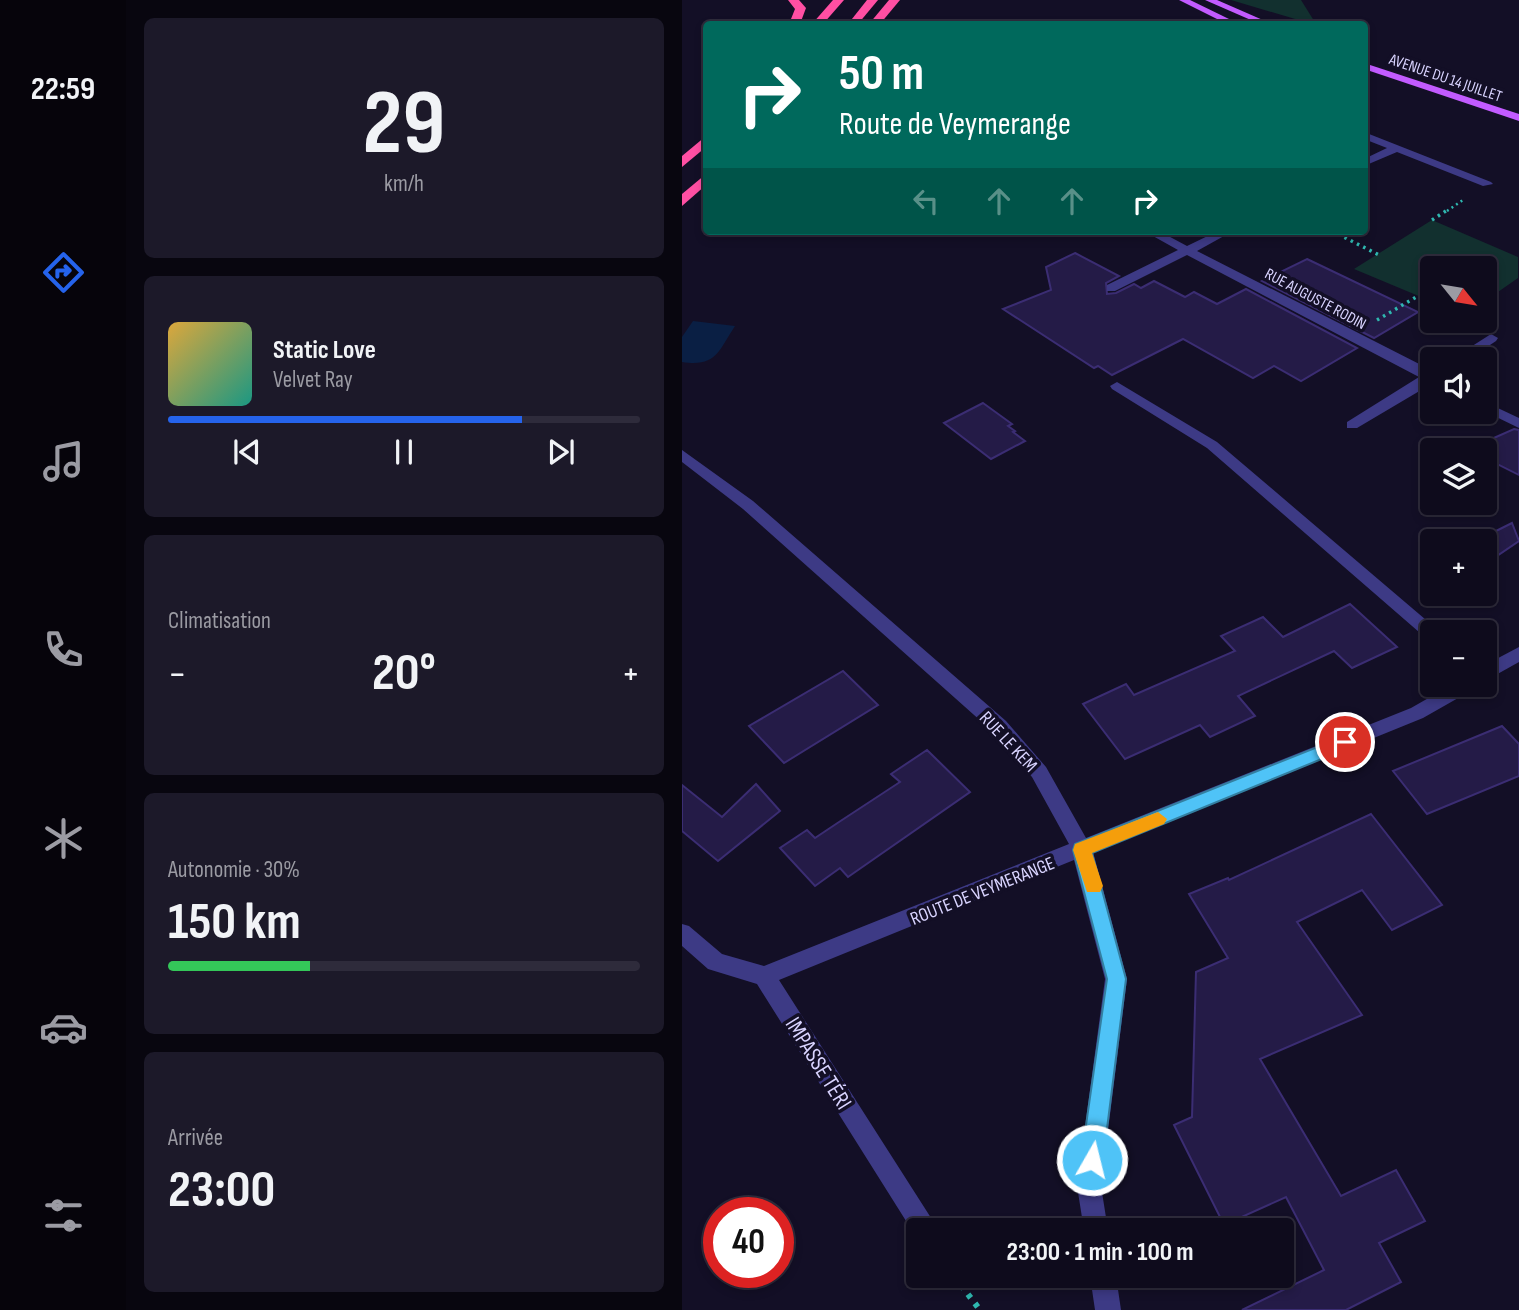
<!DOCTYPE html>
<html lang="fr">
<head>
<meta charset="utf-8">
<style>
  body { margin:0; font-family:"Sofia Sans Condensed",sans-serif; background:#1c1929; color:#f1f3f6; height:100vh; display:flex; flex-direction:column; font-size:26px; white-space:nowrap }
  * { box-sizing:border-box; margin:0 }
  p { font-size:23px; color:#9b9ba3 }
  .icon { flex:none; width:38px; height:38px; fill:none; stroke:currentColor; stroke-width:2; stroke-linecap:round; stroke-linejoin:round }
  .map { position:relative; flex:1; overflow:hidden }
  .drawer { display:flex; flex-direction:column; gap:18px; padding:18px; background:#08060f; width:556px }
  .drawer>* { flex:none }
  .banner { position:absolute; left:21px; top:21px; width:665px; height:214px; border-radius:7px; box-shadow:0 4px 10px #0003,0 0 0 2px #2e2b3b; background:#00695c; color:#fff; overflow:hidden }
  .needle { width:46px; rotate:120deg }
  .tools { position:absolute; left:738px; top:256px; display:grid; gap:14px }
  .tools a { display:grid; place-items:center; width:77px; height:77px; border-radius:7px; background:#0e0b1c; box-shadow:0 4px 10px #0003,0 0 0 2px #2e2b3b; font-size:35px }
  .speed { position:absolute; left:21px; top:1197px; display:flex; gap:14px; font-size:35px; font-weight:700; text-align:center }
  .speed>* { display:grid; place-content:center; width:91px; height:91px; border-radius:50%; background:#0e0b1c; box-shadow:0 4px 10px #0003,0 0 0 2px #2e2b3b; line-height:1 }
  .speed .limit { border:10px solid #d22; background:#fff; color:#111 }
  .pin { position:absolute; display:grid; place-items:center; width:60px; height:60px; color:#fff; margin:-30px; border:4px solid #fff; border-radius:50%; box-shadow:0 2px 7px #0007 }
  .me { position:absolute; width:77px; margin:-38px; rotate:8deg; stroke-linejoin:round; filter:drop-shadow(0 0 5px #0008) }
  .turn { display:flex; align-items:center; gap:24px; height:147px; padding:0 21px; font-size:32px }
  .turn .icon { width:91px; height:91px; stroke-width:2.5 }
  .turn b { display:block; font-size:49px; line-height:60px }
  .lanes { display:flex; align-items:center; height:66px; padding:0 21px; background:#0003; justify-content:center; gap:35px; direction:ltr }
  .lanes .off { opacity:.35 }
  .big { font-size:52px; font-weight:700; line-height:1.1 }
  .drawer .tile { flex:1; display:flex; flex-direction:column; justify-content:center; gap:10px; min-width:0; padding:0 24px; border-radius:10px; background:#1c1929 }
  .drawer .dial { align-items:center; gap:0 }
  .dial b { font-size:91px; line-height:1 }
  .song { display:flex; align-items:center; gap:21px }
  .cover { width:84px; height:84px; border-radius:10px; background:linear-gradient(135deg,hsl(40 70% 55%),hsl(170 70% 35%)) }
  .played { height:7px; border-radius:4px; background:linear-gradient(90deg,#2563eb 75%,#2e2b3b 75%) }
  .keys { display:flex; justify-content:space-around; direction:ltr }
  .heat { display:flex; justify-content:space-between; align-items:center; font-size:38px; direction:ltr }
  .charge { height:10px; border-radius:5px; background:linear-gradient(90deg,#34c759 30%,#2e2b3b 0) }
  .trip { position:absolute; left:224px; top:1218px; width:388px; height:70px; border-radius:7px; background:#0e0b1c; box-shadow:0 4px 10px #0003,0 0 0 2px #2e2b3b; font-weight:700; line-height:70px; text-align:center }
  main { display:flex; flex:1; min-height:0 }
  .dock { display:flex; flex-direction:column; width:126px; justify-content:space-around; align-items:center; background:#06040b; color:#9b9ba3 }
  .dock .icon { width:49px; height:49px }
  .dock .active { color:#2563eb }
  .dock b { font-size:32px; color:#f1f3f6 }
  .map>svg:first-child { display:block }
  .green { fill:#12302f }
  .water { fill:#0a1f44 }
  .building { fill:#241b47; stroke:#3b2d73; stroke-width:2 }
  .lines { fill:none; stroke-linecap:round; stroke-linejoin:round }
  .path-far2 { stroke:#2fb8b0; stroke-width:2.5; stroke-dasharray:2 3.5; stroke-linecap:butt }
  .path-far1 { stroke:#2fb8b0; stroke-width:3.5; stroke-dasharray:2.5 4.5; stroke-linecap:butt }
  .path { stroke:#2fb8b0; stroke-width:6; stroke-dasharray:4.5 7; stroke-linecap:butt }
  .minor { fill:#3d3a85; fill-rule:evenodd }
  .major { fill:#c25bff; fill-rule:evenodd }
  .highway { fill:#ff4fa3; fill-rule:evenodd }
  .route { fill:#4fc3f7; stroke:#337fa1; stroke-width:2 }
  .slow { fill:#f59e0b }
  .labels { text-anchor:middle; stroke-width:7; stroke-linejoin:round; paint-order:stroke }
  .far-street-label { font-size:16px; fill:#d9d4ff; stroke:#130f26 }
  .street-label { font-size:19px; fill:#d9d4ff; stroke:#130f26 }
  .near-street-label { font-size:23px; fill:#d9d4ff; stroke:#130f26 }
</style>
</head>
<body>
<main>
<nav class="dock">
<b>22:59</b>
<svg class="icon active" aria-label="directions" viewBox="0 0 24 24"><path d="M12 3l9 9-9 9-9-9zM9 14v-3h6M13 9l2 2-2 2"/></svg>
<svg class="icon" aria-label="music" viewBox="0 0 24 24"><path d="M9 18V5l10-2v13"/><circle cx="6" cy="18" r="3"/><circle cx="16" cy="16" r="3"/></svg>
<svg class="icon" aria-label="phone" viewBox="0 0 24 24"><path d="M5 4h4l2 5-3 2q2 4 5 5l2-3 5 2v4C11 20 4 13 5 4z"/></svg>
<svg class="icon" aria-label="climate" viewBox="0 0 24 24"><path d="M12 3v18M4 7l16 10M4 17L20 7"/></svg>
<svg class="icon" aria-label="car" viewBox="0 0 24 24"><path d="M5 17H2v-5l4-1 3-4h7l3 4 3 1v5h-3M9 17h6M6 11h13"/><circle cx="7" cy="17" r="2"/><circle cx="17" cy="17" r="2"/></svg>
<svg class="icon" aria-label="filters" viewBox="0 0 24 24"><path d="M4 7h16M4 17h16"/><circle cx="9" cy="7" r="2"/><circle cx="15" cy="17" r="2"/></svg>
</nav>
<section class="drawer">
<div class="tile dial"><b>29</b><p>km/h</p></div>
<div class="tile">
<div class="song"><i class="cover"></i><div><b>Static Love</b><p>Velvet Ray</p></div></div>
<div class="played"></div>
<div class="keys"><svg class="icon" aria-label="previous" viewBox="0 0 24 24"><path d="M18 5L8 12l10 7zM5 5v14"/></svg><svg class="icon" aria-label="pause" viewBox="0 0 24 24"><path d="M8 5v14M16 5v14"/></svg><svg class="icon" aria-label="next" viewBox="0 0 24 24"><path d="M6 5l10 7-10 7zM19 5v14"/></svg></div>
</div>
<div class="tile"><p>Climatisation</p>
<div class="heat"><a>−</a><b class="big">20°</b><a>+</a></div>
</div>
<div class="tile"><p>Autonomie · 30%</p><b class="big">150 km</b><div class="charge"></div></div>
<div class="tile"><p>Arrivée</p><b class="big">23:00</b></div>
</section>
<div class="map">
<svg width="837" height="1310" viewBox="0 0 837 1310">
  <rect width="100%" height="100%" fill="#130f26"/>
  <g class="green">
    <path d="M 549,0 L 619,0 L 634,24 L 630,24 Z"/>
    <path d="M 750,220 L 836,257 L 836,278 L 803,301 L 803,268 L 751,268 L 751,302 L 672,269 Z"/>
  </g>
  <path class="water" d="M 11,321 L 53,326 C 36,352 34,367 0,362 L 0,337 Z"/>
  <g class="building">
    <path d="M 393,253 L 437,276 L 424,283 L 425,294 L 434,293 L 452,284 L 459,288 L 472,281 L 503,297 L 512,292 L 535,304 L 564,289 L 675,348 L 619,381 L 592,366 L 571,378 L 501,339 L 430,375 L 416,366 L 412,368 L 321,309 L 369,290 L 364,267 Z"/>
    <path d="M 625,259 L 736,312 L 692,338 L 580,281 Z"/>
    <path d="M 301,403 L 330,424 L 326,426 L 333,431 L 331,432 L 343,441 L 309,459 L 262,423 Z"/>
    <path d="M 832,429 L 837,430 L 837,475 L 803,458 L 803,450 L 787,449 Z"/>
    <path d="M 830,523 L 837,541 L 803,564 L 803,541 L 794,541 Z"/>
    <path d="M 668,604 L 715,647 L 670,668 L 652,651 L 556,696 L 573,716 L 528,737 L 518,725 L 443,759 L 401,704 L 444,684 L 452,695 L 553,651 L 539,636 L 581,617 L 601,637 Z"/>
    <path d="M 161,671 L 196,705 L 102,763 L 67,726 Z"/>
    <path d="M 820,726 L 837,744 L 837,776 L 745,814 L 711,771 Z"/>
    <path d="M 245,750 L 288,792 L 166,877 L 158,868 L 133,886 L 98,848 L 125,830 L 133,838 L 157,822 L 218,782 L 209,774 Z"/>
    <path d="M 74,784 L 98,811 L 36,861 L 0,831 L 0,785 L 40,817 Z"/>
    <path d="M 689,814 L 760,905 L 710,930 L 680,890 L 615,922 L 680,1015 L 578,1059 L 659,1196 L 714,1170 L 743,1221 L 697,1243 L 719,1282 L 664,1310 L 560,1310 L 642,1270 L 604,1197 L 542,1225 L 492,1125 L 510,1117 L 514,972 L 546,958 L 507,894 L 546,878 L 547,880 Z"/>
  </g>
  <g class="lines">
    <path class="path-far2" d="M 765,211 L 781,200"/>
    <g class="path-far1">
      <path d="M 750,220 L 767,209"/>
      <path d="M 650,231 L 697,255"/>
      <path d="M 695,320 L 736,296"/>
    </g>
    <path class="path" d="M 272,1276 L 298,1310"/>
    <g class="minor">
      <path d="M 682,132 L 809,182 L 811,184 L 801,186 L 715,152 L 682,166 L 682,159 L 705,148 L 682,139 Z"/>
      <path d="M 462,231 L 477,231 L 505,246 L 536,231 L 551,231 L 515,251 L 751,371 L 751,383 L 675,428 L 665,428 L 665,422 L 737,377 L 505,255 L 433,291 L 425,291 L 425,285 L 496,250 Z"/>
      <path d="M 809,334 L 816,338 L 814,341 L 787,359 L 770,359 Z"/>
      <path d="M 435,382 L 535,442 L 757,631 L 751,632 L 751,641 L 745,639 L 525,448 L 430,389 L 428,386 Z"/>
      <path d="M 803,402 L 837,418 L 837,428 L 802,411 Z"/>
      <path d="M 0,450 L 71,501 L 324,721 L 364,767 L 404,838 L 729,708 L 771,684 L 795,684 L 792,689 L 741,718 L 411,852 L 445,979 L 419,1186 L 426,1230 L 402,1230 L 395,1186 L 423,979 L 392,860 L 97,980 L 251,1221 L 254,1230 L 236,1230 L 236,1240 L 75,984 L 26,969 L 0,946 L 0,924 L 7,926 L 40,954 L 82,966 L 387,844 L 350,777 L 310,731 L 61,509 L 0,462 Z"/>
      <path d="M 837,647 L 837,662 L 803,681 L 803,665 Z"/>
      <path d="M 408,1276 L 434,1276 L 439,1310 L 413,1310 Z"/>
    </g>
    <g class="major">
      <path d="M 497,0 L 508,0 L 547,19 L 539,21 Z"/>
      <path d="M 523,0 L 535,0 L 590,24 L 578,24 Z"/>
      <path d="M 682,63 L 837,114 L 837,121 L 682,69 Z"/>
    </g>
    <g class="highway">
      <path d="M 106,0 L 117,0 L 124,8 L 118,24 L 107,24 L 113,9 Z"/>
      <path d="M 151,0 L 162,0 L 141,24 L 130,24 Z"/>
      <path d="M 185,0 L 196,0 L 176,24 L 166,24 Z"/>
      <path d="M 207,0 L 218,0 L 198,24 L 187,24 Z"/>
      <path d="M 24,136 L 24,147 L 0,167 L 0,156 Z"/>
      <path d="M 24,174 L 24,185 L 0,206 L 0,194 Z"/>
    </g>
  </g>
  <path class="route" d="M 663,736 L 672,742 L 669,747 L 410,853 L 444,979 L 421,1160 L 418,1168 L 410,1171 L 403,1168 L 399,1160 L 425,979 L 391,850 L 393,844 Z"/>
  <path class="slow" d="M 476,812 L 485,819 L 482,824 L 410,853 L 421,886 L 418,892 L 405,892 L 391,850 L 393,844 Z"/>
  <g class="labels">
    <g class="far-street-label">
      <text transform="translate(764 77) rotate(19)" y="6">AVENUE DU 14 JUILLET</text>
      <text transform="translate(634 298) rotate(28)" y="6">RUE AUGUSTE RODIN</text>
    </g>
    <g class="street-label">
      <text transform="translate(327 741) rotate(47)" y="7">RUE LE KEM</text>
      <text transform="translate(300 890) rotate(-22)" y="7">ROUTE DE VEYMERANGE</text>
    </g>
    <g class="near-street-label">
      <text transform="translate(137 1063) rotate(58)" y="8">IMPASSE TÉRI</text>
    </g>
  </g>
</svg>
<div class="tools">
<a><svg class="needle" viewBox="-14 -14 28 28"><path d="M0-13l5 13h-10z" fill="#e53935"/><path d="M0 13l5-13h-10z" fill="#9b9ba3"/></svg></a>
<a><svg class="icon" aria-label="sound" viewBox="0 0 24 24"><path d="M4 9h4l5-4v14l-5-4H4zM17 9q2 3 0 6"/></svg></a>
<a><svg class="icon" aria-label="layers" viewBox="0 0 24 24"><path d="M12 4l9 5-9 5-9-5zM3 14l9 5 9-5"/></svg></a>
<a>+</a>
<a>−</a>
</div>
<div class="speed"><div class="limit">40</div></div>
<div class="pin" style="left:663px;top:742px;background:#d93025"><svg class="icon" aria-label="arrive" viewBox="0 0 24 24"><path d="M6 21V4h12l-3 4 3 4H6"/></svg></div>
<svg class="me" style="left:410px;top:1160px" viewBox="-20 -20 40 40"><circle r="17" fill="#4fc3f7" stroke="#fff" stroke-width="3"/><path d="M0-11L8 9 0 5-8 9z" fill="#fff"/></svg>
<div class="trip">23:00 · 1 min · 100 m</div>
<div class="banner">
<div class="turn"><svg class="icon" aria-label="right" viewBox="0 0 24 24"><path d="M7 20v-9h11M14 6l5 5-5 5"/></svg><div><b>50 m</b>Route de Veymerange</div></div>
<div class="lanes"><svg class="icon off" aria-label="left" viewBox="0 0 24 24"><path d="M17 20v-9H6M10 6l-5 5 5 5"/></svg><svg class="icon off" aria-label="ahead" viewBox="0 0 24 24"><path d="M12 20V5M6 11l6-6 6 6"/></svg><svg class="icon off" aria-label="ahead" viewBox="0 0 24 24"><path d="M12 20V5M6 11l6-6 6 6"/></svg><svg class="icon" aria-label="right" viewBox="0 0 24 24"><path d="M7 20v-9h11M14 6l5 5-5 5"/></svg></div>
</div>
</div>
</main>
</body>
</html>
